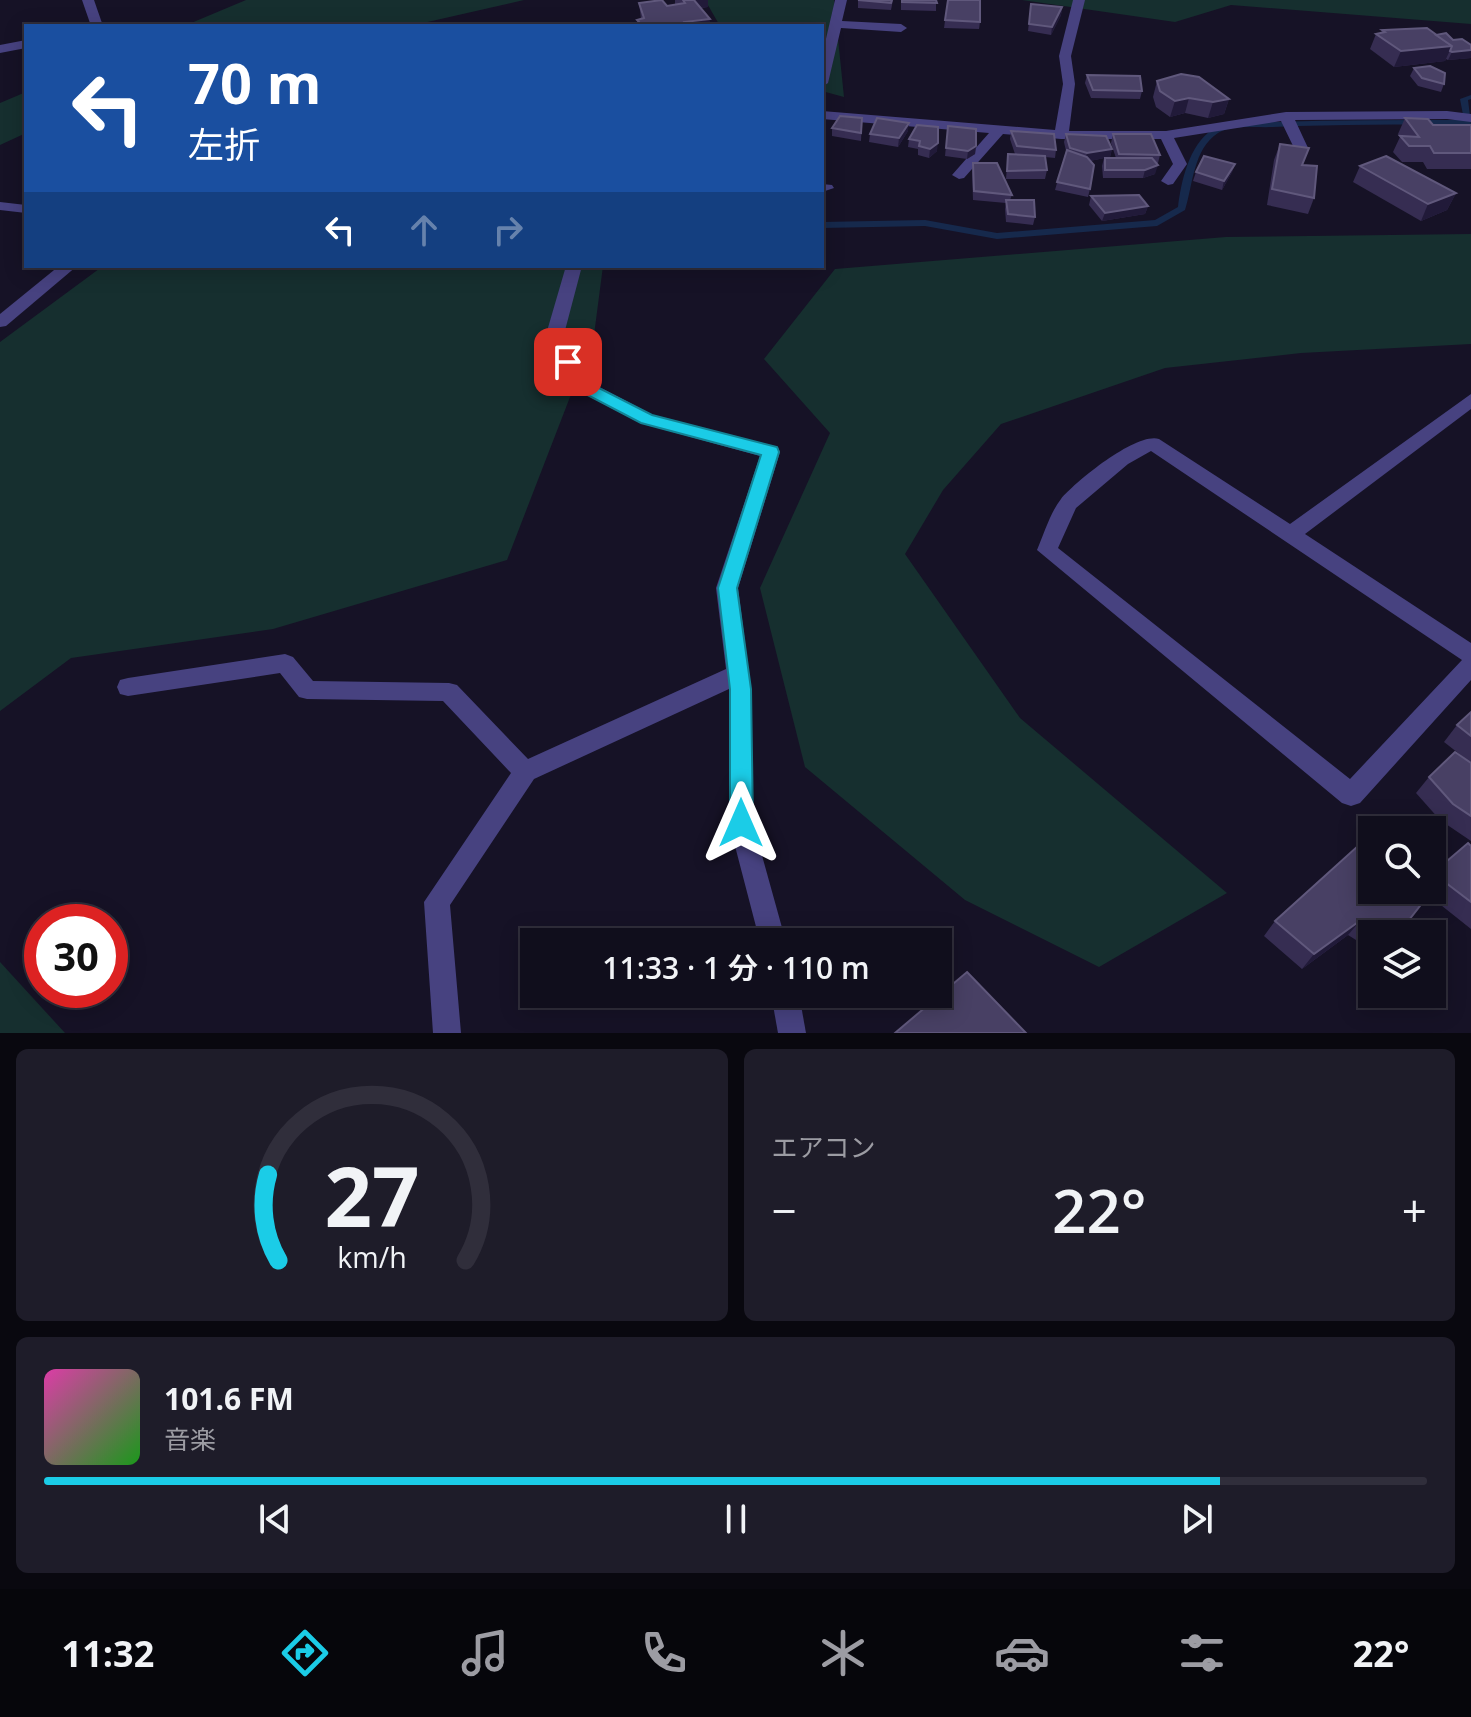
<!DOCTYPE html>
<html lang="ja">
<head>
<meta charset="utf-8">
<style>
  body { margin:0; font-family:"Open Sans","Noto Sans JP",sans-serif; background:#1e1c29; color:#f1f3f6; height:100vh; display:flex; flex-direction:column; font-size:30px; white-space:nowrap }
  * { box-sizing:border-box; margin:0 }
  p { font-size:26px; color:#9c9ca3 }
  .icon { flex:none; width:44px; height:44px; fill:none; stroke:currentColor; stroke-width:2; stroke-linecap:round; stroke-linejoin:round }
  .map { position:relative; height:1033px; overflow:hidden }
  .panel { display:flex; flex-direction:column; gap:16px; padding:16px; background:#09080f; flex:1 }
  .panel>* { flex:none }
  .banner { position:absolute; left:24px; top:24px; width:800px; height:244px; border-radius:0px; box-shadow:0 4px 20px #0003,0 0 0 2px #302e3b; background:#1a4fa0; color:#fff; overflow:hidden }
  .buttons { position:absolute; left:1358px; top:816px; display:grid; gap:16px }
  .buttons a { display:grid; place-items:center; width:88px; height:88px; border-radius:0px; background:#100e1c; box-shadow:0 4px 20px #0003,0 0 0 2px #302e3b; font-size:40px }
  .speed { position:absolute; left:24px; top:904px; display:flex; gap:16px; font-size:40px; font-weight:700; text-align:center }
  .speed>* { display:grid; place-content:center; width:104px; height:104px; border-radius:50%; background:#100e1c; box-shadow:0 4px 20px #0003,0 0 0 2px #302e3b; line-height:1 }
  .speed .limit { border:12px solid #d22; background:#fff; color:#111 }
  .pin { position:absolute; display:grid; place-items:center; width:68px; height:68px; color:#fff; margin:-34px; border-radius:16px; box-shadow:0 4px 12px #0006 }
  .me { position:absolute; width:88px; margin:-44px; rotate:0deg; stroke-linejoin:round; filter:drop-shadow(0 0 6px #0008) }
  .turn { display:flex; align-items:center; gap:28px; height:168px; padding:0 32px; font-size:36px }
  .turn .icon { width:104px; height:104px; stroke-width:2.5 }
  .turn b { display:block; font-size:56px; line-height:68px }
  .lanes { display:flex; align-items:center; height:76px; padding:0 32px; background:#0003; justify-content:center; gap:40px; direction:ltr }
  .lanes .off { opacity:.35 }
  .big { font-size:60px; font-weight:600; line-height:1.1 }
  .panel .widget { flex:1; display:flex; flex-direction:column; justify-content:center; gap:12px; min-width:0; padding:0 28px; border-radius:12px; background:#1e1c29 }
  .panel .dial { align-items:center; gap:0 }
  .dial svg { height:208px; overflow:visible; fill:none; stroke:#302e3b; stroke-width:7; stroke-linecap:round; text-anchor:middle }
  .dial text { fill:#f1f3f6; stroke:none }
  .song { display:flex; align-items:center; gap:24px }
  .cover { width:96px; height:96px; border-radius:12px; background:linear-gradient(135deg,hsl(320 70% 55%),hsl(120 70% 35%)) }
  .played { height:8px; border-radius:4px; background:linear-gradient(90deg,#1bcce7 85%,#302e3b 85%) }
  .keys { display:flex; justify-content:space-around; direction:ltr }
  .heat { display:flex; justify-content:space-between; align-items:center; font-size:44px; direction:ltr }
  .panel .tiles { flex:1; display:grid; gap:16px; grid-template-columns:1fr 1fr }
  .widget:last-child { grid-column:span 2 }
  .trip { position:absolute; left:520px; top:928px; width:432px; height:80px; border-radius:0px; background:#100e1c; box-shadow:0 4px 20px #0003,0 0 0 2px #302e3b; font-weight:600; line-height:80px; text-align:center }
  .tab-bar { display:flex; height:128px; justify-content:space-around; align-items:center; background:#06060b; color:#9c9ca3 }
  .tab-bar .icon { width:56px; height:56px }
  .tab-bar .active { color:#1bcce7 }
  .tab-bar b { font-size:36px; color:#f1f3f6 }
  .map>svg:first-child { display:block }
  .green { fill:#162f2f }
  .lines { fill:none; stroke-linecap:round; stroke-linejoin:round }
  .stream { fill:#16294c; fill-rule:evenodd }
  .street { fill:#474280; fill-rule:evenodd }
  .wall { fill:#362d52 }
  .shaded-wall { fill:#211a39 }
  .building { fill:#484064; stroke:#60587c; stroke-width:2 }
  .route { fill:#1bcce7; stroke:#128596; stroke-width:2 }
</style>
</head>
<body>
<div class="map">
<svg width="1471" height="1033" viewBox="0 0 1471 1033">
  <rect width="100%" height="100%" fill="#161226"/>
  <g class="green">
    <path d="M 246,0 L 524,0 L 410,26 L 184,26 Z"/>
    <path d="M 705,0 L 834,0 L 844,97 L 822,91 L 822,26 L 720,26 Z"/>
    <path d="M 1022,0 L 1471,0 L 1471,24 L 1231,5 L 1175,22 Z"/>
    <path d="M 26,92 L 26,133 L 0,145 L 0,103 Z"/>
    <path d="M 1471,234 L 1471,344 L 1301,353 L 1165,368 L 1001,424 L 943,490 L 905,554 L 1020,718 L 1227,893 L 1099,967 L 965,900 L 805,767 L 760,588 L 830,433 L 764,359 L 835,269 L 1226,237 Z"/>
    <path d="M 103,266 L 603,266 L 594,335 L 507,560 L 273,629 L 71,658 L 0,711 L 0,342 Z"/>
    <path d="M 0,962 L 65,1033 L 0,1033 Z"/>
  </g>
  <g class="lines">
    <path class="stream" d="M 1471,95 L 1471,99 L 1468,100 L 1471,124 L 1469,124 C 1404,125 1338,124 1273,127 C 1256,128 1233,124 1218,133 C 1193,149 1193,185 1185,210 L 1157,226 L 997,239 L 925,226 L 822,228 L 822,222 L 925,220 L 997,233 L 1155,220 L 1178,207 C 1181,182 1189,145 1212,130 C 1229,119 1254,123 1273,122 C 1337,120 1401,120 1464,120 L 1460,99 Z"/>
    <g class="street">
      <path d="M 82,0 L 94,0 L 103,26 L 91,26 Z"/>
      <path d="M 835,0 L 847,0 L 842,21 L 901,24 L 907,28 L 901,32 L 841,28 L 828,83 L 822,87 L 822,56 Z"/>
      <path d="M 1073,0 L 1085,0 L 1071,56 L 1075,84 L 1069,131 L 1166,131 L 1286,112 L 1447,111 L 1471,114 L 1471,122 L 1447,119 L 1295,120 L 1309,150 L 1302,154 L 1295,150 L 1281,121 L 1174,138 L 1187,164 L 1173,184 L 1168,185 L 1161,181 L 1173,164 L 1161,139 L 1061,139 L 1003,134 L 964,178 L 959,179 L 952,175 L 989,133 L 822,119 L 822,111 L 1055,130 L 1063,84 L 1059,56 Z"/>
      <path d="M 26,40 L 26,48 L 0,53 L 0,45 Z"/>
      <path d="M 822,184 L 832,185 L 834,188 L 822,192 Z"/>
      <path d="M 0,202 L 26,205 L 26,213 L 0,210 Z"/>
      <path d="M 59,266 L 77,266 L 6,326 L 0,327 L 0,314 Z"/>
      <path d="M 566,266 L 582,266 L 563,338 L 588,381 L 653,415 L 778,447 L 780,452 L 738,588 L 751,689 L 753,823 L 786,942 L 760,942 L 729,823 L 729,689 L 534,779 L 450,905 L 461,1033 L 433,1033 L 424,902 L 511,773 L 443,701 L 307,699 L 299,697 L 280,673 L 128,696 L 120,694 L 117,687 L 120,680 L 128,678 L 285,654 L 293,657 L 313,681 L 449,683 L 457,685 L 528,759 L 726,669 L 716,588 L 760,456 L 640,423 L 575,389 L 545,338 Z"/>
      <path d="M 1471,394 L 1471,409 L 1305,534 L 1471,643 L 1471,680 L 1360,803 L 1351,806 L 1342,803 L 1037,550 C 1044,534 1050,513 1061,499 C 1075,482 1136,432 1159,439 L 1290,524 ZM 1151,451 L 1462,660 L 1350,779 L 1058,548 L 1076,508 L 1128,464 Z"/>
      <path d="M 771,994 L 799,994 L 806,1033 L 778,1033 Z"/>
    </g>
  </g>
  <g class="wall">
    <path d="M 675,0 L 708,0 L 708,7 L 701,8 L 710,26 L 637,26 L 637,20 L 641,19 L 639,3 L 667,6 L 675,5 Z"/>
    <path d="M 858,0 L 893,0 L 891,10 L 858,8 Z"/>
    <path d="M 901,0 L 936,0 L 936,11 L 901,10 Z"/>
    <path d="M 948,0 L 980,22 L 979,29 L 944,28 Z"/>
    <path d="M 1031,4 L 1062,7 L 1061,15 L 1051,35 L 1028,31 Z"/>
    <path d="M 1382,30 L 1436,35 L 1471,45 L 1471,58 L 1448,60 L 1446,59 L 1445,61 L 1394,67 L 1370,49 L 1376,34 L 1381,33 Z"/>
    <path d="M 1414,68 L 1444,84 L 1441,92 L 1418,86 L 1410,76 Z"/>
    <path d="M 1087,75 L 1142,91 L 1140,99 L 1091,98 L 1085,83 Z"/>
    <path d="M 1157,81 L 1229,99 L 1224,114 L 1208,118 L 1185,113 L 1170,117 L 1156,107 L 1153,97 Z"/>
    <path d="M 862,118 L 861,141 L 832,136 L 832,128 Z"/>
    <path d="M 1405,118 L 1433,125 L 1471,125 L 1471,169 L 1427,169 L 1423,162 L 1402,162 L 1393,152 L 1400,137 L 1398,134 Z"/>
    <path d="M 917,125 L 937,151 L 929,158 L 918,155 L 918,149 L 908,147 L 909,139 Z"/>
    <path d="M 948,126 L 976,146 L 975,154 L 967,159 L 945,156 Z"/>
    <path d="M 908,131 L 898,147 L 869,142 L 870,134 Z"/>
    <path d="M 1011,131 L 1056,150 L 1055,158 L 1045,157 L 1047,170 L 1045,179 L 1006,179 L 1008,154 L 1015,154 L 1010,139 Z"/>
    <path d="M 1066,134 L 1112,149 L 1110,157 L 1106,158 L 1116,158 L 1111,143 L 1113,134 L 1160,155 L 1158,163 L 1156,163 L 1155,174 L 1143,178 L 1103,178 L 1102,166 L 1104,158 L 1090,161 L 1090,189 L 1088,197 L 1055,190 L 1066,151 L 1064,142 Z"/>
    <path d="M 1280,144 L 1303,165 L 1314,198 L 1308,214 L 1267,205 L 1274,160 Z"/>
    <path d="M 973,163 L 1012,195 L 1010,200 L 1035,217 L 1033,225 L 1006,222 L 1005,209 L 1006,203 L 973,200 L 972,171 Z"/>
    <path d="M 1235,164 L 1232,172 L 1222,190 L 1193,181 L 1196,172 Z"/>
    <path d="M 1360,166 L 1456,193 L 1447,210 L 1421,221 L 1353,182 Z"/>
    <path d="M 1091,196 L 1148,206 L 1145,214 L 1102,221 L 1089,205 Z"/>
    <path d="M 1471,712 L 1471,763 L 1444,742 L 1457,725 Z"/>
    <path d="M 1471,763 L 1471,841 L 1440,820 L 1416,793 L 1429,777 Z"/>
    <path d="M 1468,843 L 1471,846 L 1471,929 L 1422,890 L 1432,890 L 1432,874 Z"/>
    <path d="M 1359,845 L 1398,934 L 1372,934 L 1372,950 L 1348,935 L 1302,969 L 1264,936 L 1275,921 Z"/>
  </g>
  <g class="shaded-wall">
    <path d="M 689,0 L 708,0 L 708,7 L 689,9 Z"/>
    <path d="M 1062,7 L 1061,15 L 1051,35 L 1052,27 Z"/>
    <path d="M 710,19 L 710,26 L 684,26 L 684,22 Z"/>
    <path d="M 1452,46 L 1445,61 L 1394,67 L 1401,51 Z"/>
    <path d="M 1471,50 L 1471,58 L 1448,60 L 1452,52 Z"/>
    <path d="M 1189,98 L 1185,113 L 1170,117 L 1175,101 Z"/>
    <path d="M 1229,99 L 1224,114 L 1208,118 L 1213,102 Z"/>
    <path d="M 909,123 L 908,131 L 898,147 L 899,138 Z"/>
    <path d="M 938,143 L 937,151 L 929,158 L 930,149 Z"/>
    <path d="M 976,146 L 975,154 L 967,159 L 968,151 Z"/>
    <path d="M 1112,149 L 1110,157 L 1085,162 L 1087,153 Z"/>
    <path d="M 1235,164 L 1232,172 L 1222,190 L 1224,181 Z"/>
    <path d="M 1158,165 L 1155,174 L 1143,178 L 1145,170 Z"/>
    <path d="M 1456,193 L 1447,210 L 1421,221 L 1428,204 Z"/>
    <path d="M 1148,206 L 1145,214 L 1102,221 L 1105,213 Z"/>
    <path d="M 1361,920 L 1348,935 L 1302,969 L 1314,954 Z"/>
  </g>
  <g class="building">
    <path d="M 662,0 L 667,6 L 685,3 L 683,0 L 694,0 L 710,19 L 684,22 L 685,26 L 643,26 L 637,20 L 644,18 L 639,3 Z"/>
    <path d="M 858,0 L 892,0 L 891,3 Z"/>
    <path d="M 902,0 L 936,0 L 937,3 L 902,2 Z"/>
    <path d="M 948,0 L 980,0 L 980,22 L 945,20 Z"/>
    <path d="M 1031,4 L 1062,7 L 1052,27 L 1029,24 Z"/>
    <path d="M 1427,28 L 1452,46 L 1401,51 L 1376,34 L 1385,32 L 1382,30 Z"/>
    <path d="M 1446,33 L 1453,40 L 1462,39 L 1471,45 L 1471,50 L 1452,52 L 1450,51 L 1452,46 L 1436,35 Z"/>
    <path d="M 1430,66 L 1445,73 L 1444,84 L 1422,78 L 1414,68 Z"/>
    <path d="M 1181,74 L 1199,77 L 1229,99 L 1213,102 L 1189,98 L 1175,101 L 1160,91 L 1157,81 Z"/>
    <path d="M 1087,75 L 1140,76 L 1142,91 L 1093,90 Z"/>
    <path d="M 840,116 L 862,118 L 861,133 L 832,128 Z"/>
    <path d="M 877,118 L 909,123 L 899,138 L 870,134 Z"/>
    <path d="M 1405,118 L 1428,119 L 1433,125 L 1471,125 L 1471,153 L 1434,153 L 1430,146 L 1409,146 L 1400,136 L 1419,137 Z"/>
    <path d="M 917,125 L 938,127 L 938,143 L 930,149 L 919,146 L 920,141 L 909,139 Z"/>
    <path d="M 948,126 L 976,129 L 976,146 L 968,151 L 946,148 Z"/>
    <path d="M 1011,131 L 1054,134 L 1056,150 L 1017,146 Z"/>
    <path d="M 1066,134 L 1106,136 L 1112,149 L 1087,153 L 1070,148 Z"/>
    <path d="M 1113,134 L 1151,134 L 1160,155 L 1119,154 Z"/>
    <path d="M 1280,144 L 1309,148 L 1302,165 L 1317,166 L 1314,198 L 1272,189 Z"/>
    <path d="M 1067,150 L 1087,157 L 1094,165 L 1090,189 L 1057,182 Z"/>
    <path d="M 1008,154 L 1045,156 L 1047,170 L 1007,171 Z"/>
    <path d="M 1204,156 L 1235,164 L 1224,181 L 1196,172 Z"/>
    <path d="M 1386,156 L 1456,193 L 1428,204 L 1360,166 Z"/>
    <path d="M 1105,158 L 1152,158 L 1158,165 L 1145,170 L 1105,170 Z"/>
    <path d="M 973,163 L 997,163 L 1012,195 L 974,191 Z"/>
    <path d="M 1139,195 L 1148,206 L 1105,213 L 1091,196 Z"/>
    <path d="M 1006,200 L 1034,200 L 1035,217 L 1008,214 Z"/>
    <path d="M 1471,712 L 1471,736 L 1457,725 Z"/>
    <path d="M 1455,752 L 1471,763 L 1471,816 L 1453,804 L 1429,777 Z"/>
    <path d="M 1468,843 L 1471,846 L 1471,902 L 1433,873 Z"/>
    <path d="M 1359,845 L 1372,857 L 1372,890 L 1410,890 L 1423,902 L 1398,934 L 1382,934 L 1361,920 L 1314,954 L 1275,921 Z"/>
    <path d="M 967,972 L 1026,1033 L 895,1033 Z"/>
  </g>
  <path class="route" d="M 568,357 L 573,358 L 587,382 L 652,415 L 777,447 L 779,452 L 737,588 L 751,689 L 753,823 L 749,830 L 741,833 L 733,830 L 730,823 L 730,689 L 718,588 L 761,455 L 641,423 L 576,389 L 560,362 Z"/>
</svg>
<div class="buttons">
<a><svg class="icon" aria-label="search" viewBox="0 0 24 24"><circle cx="10" cy="10" r="6"/><path d="M15 15l6 6"/></svg></a>
<a><svg class="icon" aria-label="layers" viewBox="0 0 24 24"><path d="M12 4l9 5-9 5-9-5zM3 14l9 5 9-5"/></svg></a>
</div>
<div class="speed"><div class="limit">30</div></div>
<div class="pin" style="left:568px;top:362px;background:#d93025"><svg class="icon" aria-label="arrive" viewBox="0 0 24 24"><path d="M6 21V4h12l-3 4 3 4H6"/></svg></div>
<svg class="me" style="left:741px;top:823px" viewBox="-20 -20 40 40"><path d="M0-17L14 15 0 8-14 15z" fill="#1bcce7" stroke="#fff" stroke-width="4"/></svg>
<div class="trip">11:33 · 1 分 · 110 m</div>
<div class="banner">
<div class="turn"><svg class="icon" aria-label="left" viewBox="0 0 24 24"><path d="M17 20v-9H6M10 6l-5 5 5 5"/></svg><div><b>70 m</b>左折</div></div>
<div class="lanes"><svg class="icon" aria-label="left" viewBox="0 0 24 24"><path d="M17 20v-9H6M10 6l-5 5 5 5"/></svg><svg class="icon off" aria-label="ahead" viewBox="0 0 24 24"><path d="M12 20V5M6 11l6-6 6 6"/></svg><svg class="icon off" aria-label="right" viewBox="0 0 24 24"><path d="M7 20v-9h11M14 6l5 5-5 5"/></svg></div>
</div>
</div>
<section class="panel">
<div class="tiles">
<div class="widget dial"><svg viewBox="0 0 100 80">
<path d="M14 69A42 42 0 1 1 86 69"/>
<path d="M14 69A42 42 0 0 1 10 36" stroke="#1bcce7"/>
<text x="50" y="56" font-size="32" font-weight="700">27</text>
<text x="50" y="72" font-size="11">km/h</text>
</svg></div>
<div class="widget"><p>エアコン</p>
<div class="heat"><a>−</a><b class="big">22°</b><a>+</a></div>
</div>
<div class="widget">
<div class="song"><i class="cover"></i><div><b>101.6 FM</b><p>音楽</p></div></div>
<div class="played"></div>
<div class="keys"><svg class="icon" aria-label="previous" viewBox="0 0 24 24"><path d="M18 5L8 12l10 7zM5 5v14"/></svg><svg class="icon" aria-label="pause" viewBox="0 0 24 24"><path d="M8 5v14M16 5v14"/></svg><svg class="icon" aria-label="next" viewBox="0 0 24 24"><path d="M6 5l10 7-10 7zM19 5v14"/></svg></div>
</div>
</div>
</section>
<nav class="tab-bar">
<b>11:32</b>
<svg class="icon active" aria-label="directions" viewBox="0 0 24 24"><path d="M12 3l9 9-9 9-9-9zM9 14v-3h6M13 9l2 2-2 2"/></svg>
<svg class="icon" aria-label="music" viewBox="0 0 24 24"><path d="M9 18V5l10-2v13"/><circle cx="6" cy="18" r="3"/><circle cx="16" cy="16" r="3"/></svg>
<svg class="icon" aria-label="phone" viewBox="0 0 24 24"><path d="M5 4h4l2 5-3 2q2 4 5 5l2-3 5 2v4C11 20 4 13 5 4z"/></svg>
<svg class="icon" aria-label="climate" viewBox="0 0 24 24"><path d="M12 3v18M4 7l16 10M4 17L20 7"/></svg>
<svg class="icon" aria-label="car" viewBox="0 0 24 24"><path d="M5 17H2v-5l4-1 3-4h7l3 4 3 1v5h-3M9 17h6M6 11h13"/><circle cx="7" cy="17" r="2"/><circle cx="17" cy="17" r="2"/></svg>
<svg class="icon" aria-label="filters" viewBox="0 0 24 24"><path d="M4 7h16M4 17h16"/><circle cx="9" cy="7" r="2"/><circle cx="15" cy="17" r="2"/></svg>
<b>22°</b>
</nav>
</body>
</html>
